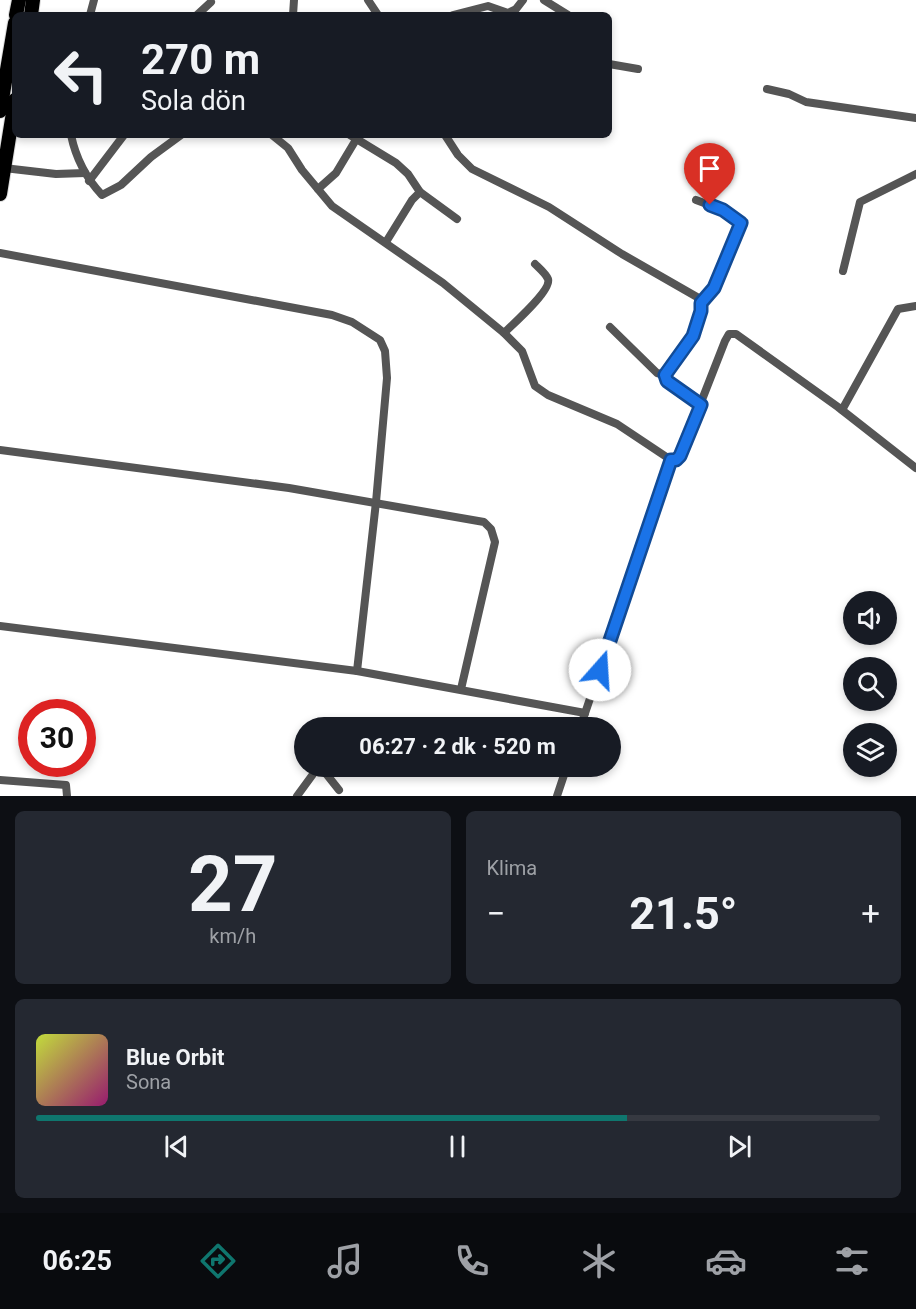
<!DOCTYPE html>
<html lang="tr">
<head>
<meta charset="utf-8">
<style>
  body { margin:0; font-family:Roboto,sans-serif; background:#242831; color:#f1f3f6; height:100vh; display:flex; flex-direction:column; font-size:22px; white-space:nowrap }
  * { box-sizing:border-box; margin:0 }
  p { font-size:20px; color:#9ea1a6 }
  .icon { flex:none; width:33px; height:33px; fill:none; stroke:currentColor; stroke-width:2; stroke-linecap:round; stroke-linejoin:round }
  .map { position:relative; height:796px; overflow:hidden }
  .sheet { display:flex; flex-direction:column; gap:15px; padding:15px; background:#0d0f14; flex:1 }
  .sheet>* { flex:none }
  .banner { position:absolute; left:12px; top:12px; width:600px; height:126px; border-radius:9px; box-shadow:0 3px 9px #0003; background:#171b24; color:#f1f3f6; overflow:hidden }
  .controls { position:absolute; left:843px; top:591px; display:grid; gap:12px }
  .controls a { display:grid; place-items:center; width:54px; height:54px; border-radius:50%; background:#171b24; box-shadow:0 3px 9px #0003; font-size:30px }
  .speed { position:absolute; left:18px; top:699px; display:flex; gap:12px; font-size:30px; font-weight:700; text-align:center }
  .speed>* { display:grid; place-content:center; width:78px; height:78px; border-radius:50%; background:#171b24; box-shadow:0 3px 9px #0003; line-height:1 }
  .speed .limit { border:9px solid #d22; background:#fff; color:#111 }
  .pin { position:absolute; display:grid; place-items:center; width:51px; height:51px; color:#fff; margin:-62px -26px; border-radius:50% 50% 50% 0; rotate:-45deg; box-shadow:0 0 6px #0007 }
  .pin .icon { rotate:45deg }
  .me { position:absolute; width:66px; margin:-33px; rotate:19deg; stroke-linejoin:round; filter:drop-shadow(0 0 4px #0008) }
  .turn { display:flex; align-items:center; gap:21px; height:126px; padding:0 30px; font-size:27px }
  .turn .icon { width:78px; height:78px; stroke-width:2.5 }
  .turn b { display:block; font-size:42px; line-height:51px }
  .big { font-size:45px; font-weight:700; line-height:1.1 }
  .sheet .card { flex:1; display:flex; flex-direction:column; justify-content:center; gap:9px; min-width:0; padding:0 21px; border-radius:9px; background:#242831 }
  .sheet .dial { align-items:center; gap:0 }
  .dial b { font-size:78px; line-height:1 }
  .song { display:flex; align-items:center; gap:18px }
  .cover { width:72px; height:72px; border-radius:9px; background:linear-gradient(135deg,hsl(70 70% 55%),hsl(320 70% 35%)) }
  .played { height:6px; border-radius:3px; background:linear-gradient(90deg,#0f766e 70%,#363941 70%) }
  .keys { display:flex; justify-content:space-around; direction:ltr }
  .heat { display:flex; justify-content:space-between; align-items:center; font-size:33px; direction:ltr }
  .sheet .tiles { flex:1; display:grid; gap:15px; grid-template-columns:1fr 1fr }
  .card:last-child { grid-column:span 2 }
  .trip { position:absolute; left:294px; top:717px; width:327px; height:60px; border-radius:30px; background:#171b24; box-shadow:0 3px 9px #0003; font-weight:700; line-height:60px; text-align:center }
  .menu { display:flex; height:96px; justify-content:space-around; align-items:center; background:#090b0e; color:#9ea1a6 }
  .menu .icon { width:42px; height:42px }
  .menu .active { color:#0f766e }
  .menu b { font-size:27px; color:#f1f3f6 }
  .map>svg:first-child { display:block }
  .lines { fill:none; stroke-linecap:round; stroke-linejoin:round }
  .primary-casing { stroke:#dbdbdb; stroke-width:16 }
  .street { stroke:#555; stroke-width:8 }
  .primary { stroke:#000; stroke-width:14 }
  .route-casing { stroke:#114b97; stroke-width:15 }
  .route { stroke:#1a73e8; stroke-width:10 }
</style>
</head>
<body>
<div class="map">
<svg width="916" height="796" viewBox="0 0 916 796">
  <rect width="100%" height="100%" fill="#fff"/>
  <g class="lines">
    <g class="primary-casing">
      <g id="primary">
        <path d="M 16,15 L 19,0"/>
        <path d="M 31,15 L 33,0"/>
        <path d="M 0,111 L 15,23"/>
        <path d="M 0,194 L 15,100"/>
      </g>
    </g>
    <g class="street">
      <path d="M 368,0 L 378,15"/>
      <path d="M 544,0 L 568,15"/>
      <path d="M 90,15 L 94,0"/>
      <path d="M 197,15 L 211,2"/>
      <path d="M 293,15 L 294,0"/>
      <path d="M 453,15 L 488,6 L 508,13 L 516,9 L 523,0"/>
      <path d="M 609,64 L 638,69"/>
      <path d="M 767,89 L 789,94 L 806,102 L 916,118"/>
      <path d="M 71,135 C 76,159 86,178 102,195 L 121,185 L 151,157 L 181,135"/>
      <path d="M 272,135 L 288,148 L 302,170 L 332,206 L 443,283 L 504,333 L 522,351 L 535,386 L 548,395 L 617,424 L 671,460 L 676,460 L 680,456 L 725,341 L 729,334 L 736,334 L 838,407 L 916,468"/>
      <path d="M 350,135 L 396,163 L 408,174 L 420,192 L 457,219"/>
      <path d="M 445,135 L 458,155 L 472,169 L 549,207 L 622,254 L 697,297 C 716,321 672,355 665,375 L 667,381 L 701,405"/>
      <path d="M 4,168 L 56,174 L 85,173"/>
      <path d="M 89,181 L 124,135"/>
      <path d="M 318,189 L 336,173 L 357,138"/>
      <path d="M 696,200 L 723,210 L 741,223 L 713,288 L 701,303"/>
      <path d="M 386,242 L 412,200 L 420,192"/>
      <path d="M 0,253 L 332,315 L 352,322 L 380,340 L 385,351 L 387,378 L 376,502 L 357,671"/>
      <path d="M 843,271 L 860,202 L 916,174"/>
      <path d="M 610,327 L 657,373 L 665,375"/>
      <path d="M 504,333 C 512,325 552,290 548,279 C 546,274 539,268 535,264"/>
      <path d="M 842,410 L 898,309 L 916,306"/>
      <path d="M 0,450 L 289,488 L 484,522 L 491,529 L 495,542 L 461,689"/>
      <path d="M 0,626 L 357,671 L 585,713"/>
      <path d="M 580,728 L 671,460"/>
      <path d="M 320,766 L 339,790"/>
      <path d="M 0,780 L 66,785 L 67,796"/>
      <path d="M 297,796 L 319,766"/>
      <path d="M 557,796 L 567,766"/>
    </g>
    <use href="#primary" class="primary"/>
  </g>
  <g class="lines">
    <g class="route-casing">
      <path id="route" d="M 600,670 L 671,460 L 676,460 L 680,456 L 701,405 L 667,381 L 665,375 L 693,336 L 701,311 L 701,303 L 714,288 L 741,223 L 723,210 L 710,205"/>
    </g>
    <use href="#route" class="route"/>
  </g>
</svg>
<div class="controls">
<a><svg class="icon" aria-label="sound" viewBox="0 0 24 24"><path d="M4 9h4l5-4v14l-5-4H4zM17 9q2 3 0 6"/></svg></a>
<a><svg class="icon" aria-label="search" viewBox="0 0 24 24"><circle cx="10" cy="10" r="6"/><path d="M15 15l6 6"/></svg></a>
<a><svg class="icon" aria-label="layers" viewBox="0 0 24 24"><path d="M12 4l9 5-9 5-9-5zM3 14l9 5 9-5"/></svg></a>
</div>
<div class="speed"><div class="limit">30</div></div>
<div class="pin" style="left:710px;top:205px;background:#d93025"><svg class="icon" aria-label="arrive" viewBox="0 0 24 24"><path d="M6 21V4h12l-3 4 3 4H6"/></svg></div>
<svg class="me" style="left:600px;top:670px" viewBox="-20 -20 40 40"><circle r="19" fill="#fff"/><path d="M0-13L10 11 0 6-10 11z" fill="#1a73e8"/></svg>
<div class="trip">06:27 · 2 dk · 520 m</div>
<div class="banner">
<div class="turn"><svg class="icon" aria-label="left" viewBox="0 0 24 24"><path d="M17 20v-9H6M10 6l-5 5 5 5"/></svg><div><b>270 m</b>Sola dön</div></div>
</div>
</div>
<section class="sheet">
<div class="tiles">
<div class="card dial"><b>27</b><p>km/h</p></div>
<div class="card"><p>Klima</p>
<div class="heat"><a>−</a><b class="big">21.5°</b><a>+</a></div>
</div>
<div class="card">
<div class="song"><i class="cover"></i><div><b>Blue Orbit</b><p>Sona</p></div></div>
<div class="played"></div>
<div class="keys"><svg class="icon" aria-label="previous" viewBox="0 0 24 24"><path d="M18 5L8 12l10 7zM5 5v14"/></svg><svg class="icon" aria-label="pause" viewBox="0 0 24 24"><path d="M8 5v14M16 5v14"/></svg><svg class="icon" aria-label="next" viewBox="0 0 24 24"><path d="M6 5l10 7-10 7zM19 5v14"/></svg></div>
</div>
</div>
</section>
<nav class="menu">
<b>06:25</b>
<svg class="icon active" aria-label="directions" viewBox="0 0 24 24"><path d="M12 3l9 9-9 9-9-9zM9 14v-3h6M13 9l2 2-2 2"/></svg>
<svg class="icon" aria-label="music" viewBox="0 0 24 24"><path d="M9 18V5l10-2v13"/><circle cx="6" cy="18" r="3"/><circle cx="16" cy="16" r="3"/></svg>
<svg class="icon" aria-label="phone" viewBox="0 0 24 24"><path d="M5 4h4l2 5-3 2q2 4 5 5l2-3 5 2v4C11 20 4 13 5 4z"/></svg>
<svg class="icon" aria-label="climate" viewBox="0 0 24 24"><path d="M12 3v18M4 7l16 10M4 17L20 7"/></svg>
<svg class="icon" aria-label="car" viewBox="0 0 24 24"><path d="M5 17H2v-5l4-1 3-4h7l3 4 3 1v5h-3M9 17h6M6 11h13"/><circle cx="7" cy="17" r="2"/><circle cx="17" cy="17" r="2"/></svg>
<svg class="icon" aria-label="filters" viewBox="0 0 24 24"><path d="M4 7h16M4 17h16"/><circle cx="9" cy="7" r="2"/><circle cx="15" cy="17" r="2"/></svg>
</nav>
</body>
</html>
